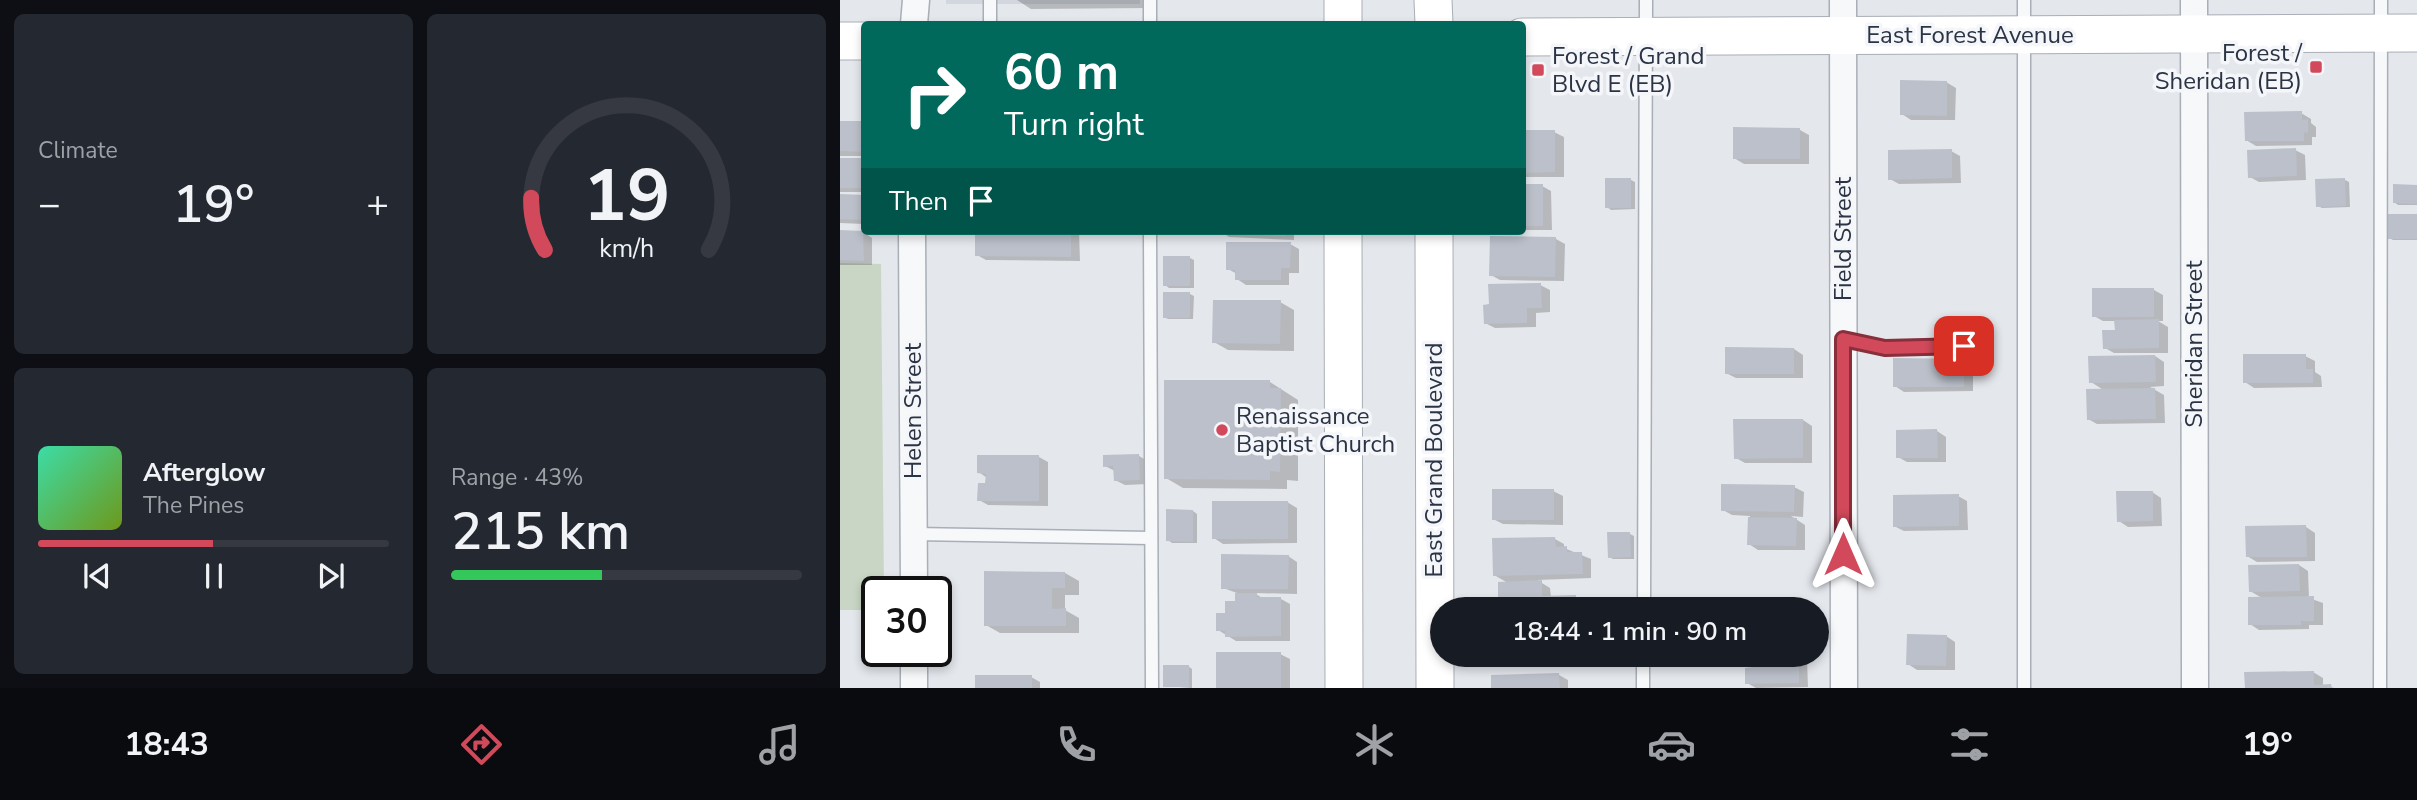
<!DOCTYPE html>
<html lang="en">
<head>
<meta charset="utf-8">
<style>
  body { margin:0; font-family:"Nunito Sans",sans-serif; background:#242831; color:#f1f3f6; height:100vh; display:flex; flex-direction:column; font-size:26px; white-space:nowrap }
  * { box-sizing:border-box; margin:0 }
  p { font-size:23px; color:#9ea1a6 }
  .icon { flex:none; width:38px; height:38px; fill:none; stroke:currentColor; stroke-width:2; stroke-linecap:round; stroke-linejoin:round }
  .map { position:relative; flex:1; overflow:hidden }
  .panel { display:flex; flex-direction:column; gap:14px; padding:14px; background:#0d0f14; width:840px }
  .panel>* { flex:none }
  .banner { position:absolute; left:21px; top:21px; width:665px; height:214px; border-radius:7px; box-shadow:0 4px 10px #0003; background:#00695c; color:#fff; overflow:hidden }
  .speed { position:absolute; left:21px; top:576px; display:flex; gap:14px; font-size:35px; font-weight:700; text-align:center }
  .speed>* { display:grid; place-content:center; width:91px; height:91px; border-radius:50%; background:#171b24; box-shadow:0 4px 10px #0003; line-height:1 }
  .speed .limit { border:4px solid #111; border-radius:10px; background:#fff; color:#111 }
  .pin { position:absolute; display:grid; place-items:center; width:60px; height:60px; color:#fff; margin:-30px; border-radius:14px; box-shadow:0 4px 10px #0006 }
  .me { position:absolute; width:77px; margin:-38px; rotate:0deg; stroke-linejoin:round; filter:drop-shadow(0 0 5px #0008) }
  .turn { display:flex; align-items:center; gap:24px; height:147px; padding:0 28px; font-size:32px }
  .turn .icon { width:91px; height:91px; stroke-width:2.5 }
  .turn b { display:block; font-size:49px; line-height:60px }
  .then { display:flex; align-items:center; height:66px; padding:0 28px; background:#0003; gap:14px; font-size:26px }
  .big { font-size:52px; font-weight:600; line-height:1.1 }
  .panel .card { flex:1; display:flex; flex-direction:column; justify-content:center; gap:10px; min-width:0; padding:0 24px; border-radius:10px; background:#242831 }
  .panel .dial { align-items:center; gap:0 }
  .dial svg { height:182px; overflow:visible; fill:none; stroke:#363941; stroke-width:7; stroke-linecap:round; text-anchor:middle }
  .dial text { fill:#f1f3f6; stroke:none }
  .song { display:flex; align-items:center; gap:21px }
  .cover { width:84px; height:84px; border-radius:10px; background:linear-gradient(135deg,hsl(160 70% 55%),hsl(80 70% 35%)) }
  .played { height:7px; border-radius:4px; background:linear-gradient(90deg,#d1495b 50%,#363941 50%) }
  .keys { display:flex; justify-content:space-around; direction:ltr }
  .heat { display:flex; justify-content:space-between; align-items:center; font-size:38px; direction:ltr }
  .charge { height:10px; border-radius:5px; background:linear-gradient(90deg,#34c759 43%,#363941 0) }
  .panel .tiles { flex:1; display:grid; gap:14px; grid-template-columns:repeat(2,1fr) }
  .trip { position:absolute; left:590px; top:597px; width:399px; height:70px; border-radius:35px; background:#171b24; box-shadow:0 4px 10px #0003; font-weight:600; line-height:70px; text-align:center }
  .dock { display:flex; height:112px; justify-content:space-around; align-items:center; background:#090b0e; color:#9ea1a6 }
  .dock .icon { width:49px; height:49px }
  .dock .current { color:#d1495b }
  .dock b { font-size:32px; color:#f1f3f6 }
  main { display:flex; flex:1; min-height:0 }
  .map>svg:first-child { display:block }
  .built { fill:#d2d6de }
  .green { fill:#c9d6c5 }
  .shadow { fill:#0003 }
  .building { fill:#bbc0ca }
  .lines { fill:none; stroke-linecap:round; stroke-linejoin:round }
  .service-casing { stroke:#a9aeb7; stroke-width:15 }
  .minor-casing { stroke:#a9aeb7; stroke-width:29 }
  .secondary-casing { stroke:#a9aeb7; stroke-width:39 }
  .service { stroke:#f7f8fa; stroke-width:12 }
  .minor { stroke:#f7f8fa; stroke-width:26 }
  .secondary { stroke:#fff; stroke-width:37 }
  .route-casing { stroke:#882f3b; stroke-width:18 }
  .route { stroke:#d1495b; stroke-width:12 }
  .poi-dot { fill:#d1495b; stroke:#f4f6f9; stroke-width:2.5 }
  .labels { text-anchor:middle; stroke-width:7; stroke-linejoin:round; paint-order:stroke }
  .street-label { font-size:24px; fill:#2b3445; stroke:#f4f6f9 }
  .poi-label { font-size:24px; fill:#2b3445; stroke:#f4f6f9; text-anchor:start }
</style>
</head>
<body>
<main>
<section class="panel">
<div class="tiles">
<div class="card"><p>Climate</p>
<div class="heat"><a>−</a><b class="big">19°</b><a>+</a></div>
</div>
<div class="card dial"><svg viewBox="0 0 100 80">
<path d="M14 69A42 42 0 1 1 86 69"/>
<path d="M14 69A42 42 0 0 1 8 46" stroke="#d1495b"/>
<text x="50" y="56" font-size="32" font-weight="700">19</text>
<text x="50" y="72" font-size="11">km/h</text>
</svg></div>
<div class="card">
<div class="song"><i class="cover"></i><div><b>Afterglow</b><p>The Pines</p></div></div>
<div class="played"></div>
<div class="keys"><svg class="icon" aria-label="previous" viewBox="0 0 24 24"><path d="M18 5L8 12l10 7zM5 5v14"/></svg><svg class="icon" aria-label="pause" viewBox="0 0 24 24"><path d="M8 5v14M16 5v14"/></svg><svg class="icon" aria-label="next" viewBox="0 0 24 24"><path d="M6 5l10 7-10 7zM19 5v14"/></svg></div>
</div>
<div class="card"><p>Range · 43%</p><b class="big">215 km</b><div class="charge"></div></div>
</div>
</section>
<div class="map">
<svg width="1577" height="688" viewBox="0 0 1577 688">
  <rect width="100%" height="100%" fill="#e4e7ec"/>
  <rect class="built" x="106" y="0" width="194" height="4"/>
  <path class="green" d="M 0,263 L 41,264 L 44,591 L 37,592 L 37,610 L 0,610 Z"/>
  <g class="shadow">
    <path d="M 177,0 L 308,0 L 308,8 L 191,9 Z"/>
    <path d="M 1106,82 L 1116,88 L 1115,120 L 1071,120 L 1062,114 Z"/>
    <path d="M 1461,113 L 1471,119 L 1471,123 L 1476,127 L 1476,137 L 1472,137 L 1472,145 L 1416,146 L 1406,140 Z"/>
    <rect x="0" y="123" width="24" height="33"/>
    <path d="M 960,130 L 969,135 L 969,164 L 904,164 L 894,158 Z"/>
    <path d="M 682,132 L 714,132 L 724,137 L 724,177 L 682,177 Z"/>
    <path d="M 1455,150 L 1465,155 L 1466,180 L 1419,182 L 1410,177 Z"/>
    <path d="M 1111,151 L 1120,156 L 1121,183 L 1059,184 L 1050,179 Z"/>
    <rect x="0" y="160" width="24" height="32"/>
    <path d="M 791,180 L 795,182 L 795,209 L 771,210 L 767,207 Z"/>
    <path d="M 1505,180 L 1509,182 L 1510,207 L 1482,208 L 1478,206 Z"/>
    <path d="M 682,186 L 702,186 L 711,191 L 712,230 L 682,230 Z"/>
    <path d="M 1577,187 L 1577,205 L 1558,205 L 1554,202 Z"/>
    <path d="M 0,196 L 24,197 L 24,224 L 0,223 Z"/>
    <path d="M 1577,216 L 1577,240 L 1553,240 L 1549,238 Z"/>
    <path d="M 137,231 L 239,231 L 240,261 L 146,260 L 137,255 Z"/>
    <path d="M 380,231 L 454,231 L 454,240 L 389,237 Z"/>
    <path d="M 0,232 L 23,232 L 32,238 L 32,265 L 0,265 Z"/>
    <path d="M 716,239 L 725,244 L 724,281 L 660,280 L 651,275 Z"/>
    <path d="M 450,244 L 459,249 L 459,273 L 449,273 L 449,285 L 406,285 L 397,279 L 397,274 L 388,269 Z"/>
    <path d="M 350,258 L 354,260 L 354,288 L 329,288 L 325,285 Z"/>
    <path d="M 700,285 L 710,290 L 710,312 L 696,313 L 696,327 L 655,328 L 645,323 Z"/>
    <path d="M 1314,290 L 1323,295 L 1323,321 L 1318,321 L 1328,327 L 1328,353 L 1274,353 L 1265,348 L 1276,331 L 1276,321 L 1263,321 L 1254,316 Z"/>
    <path d="M 350,294 L 354,296 L 353,319 L 328,319 L 324,317 Z"/>
    <path d="M 440,302 L 454,310 L 454,351 L 388,350 L 374,342 Z"/>
    <path d="M 954,349 L 963,355 L 963,378 L 896,378 L 886,373 Z"/>
    <path d="M 1315,356 L 1324,362 L 1324,386 L 1310,387 L 1324,395 L 1325,423 L 1257,424 L 1248,419 L 1265,391 L 1251,382 Z"/>
    <path d="M 1465,356 L 1475,361 L 1475,372 L 1481,376 L 1482,387 L 1414,388 L 1405,382 Z"/>
    <path d="M 1055,360 L 1124,360 L 1133,366 L 1133,391 L 1064,392 L 1055,386 Z"/>
    <path d="M 430,382 L 458,400 L 458,481 L 447,480 L 447,489 L 343,488 L 326,478 Z"/>
    <path d="M 963,420 L 972,426 L 972,463 L 905,463 L 896,458 Z"/>
    <path d="M 1097,431 L 1106,437 L 1106,462 L 1067,462 L 1058,457 Z"/>
    <path d="M 299,456 L 308,461 L 309,484 L 285,485 L 275,480 L 275,471 L 265,466 Z"/>
    <path d="M 199,457 L 208,462 L 208,506 L 148,505 L 139,500 L 147,485 L 147,478 L 139,472 Z"/>
    <path d="M 954,487 L 964,492 L 963,517 L 951,516 L 965,525 L 965,550 L 918,550 L 909,544 L 910,516 L 892,515 L 883,510 Z"/>
    <path d="M 713,491 L 723,496 L 723,525 L 663,524 L 653,519 Z"/>
    <path d="M 1312,492 L 1321,498 L 1322,526 L 1288,527 L 1279,521 Z"/>
    <path d="M 1118,496 L 1127,501 L 1128,530 L 1064,531 L 1054,526 Z"/>
    <path d="M 447,502 L 457,508 L 457,543 L 383,544 L 374,538 Z"/>
    <path d="M 328,511 L 353,511 L 357,514 L 357,543 L 332,543 L 328,540 Z"/>
    <path d="M 1466,527 L 1475,533 L 1475,561 L 1417,562 L 1407,556 Z"/>
    <path d="M 790,534 L 794,536 L 794,559 L 773,559 L 769,557 Z"/>
    <path d="M 715,539 L 724,544 L 724,548 L 751,559 L 751,578 L 697,580 L 710,588 L 711,597 L 735,597 L 745,602 L 745,607 L 652,609 L 660,600 L 668,583 L 654,575 Z"/>
    <path d="M 448,556 L 457,562 L 457,594 L 414,593 L 424,599 L 441,599 L 450,604 L 450,641 L 396,641 L 378,630 L 397,603 L 397,593 L 383,588 Z"/>
    <path d="M 1459,565 L 1468,571 L 1469,598 L 1483,603 L 1483,625 L 1469,625 L 1469,629 L 1419,630 L 1410,624 L 1422,598 L 1410,591 Z"/>
    <path d="M 225,573 L 239,581 L 239,595 L 225,595 L 225,610 L 239,618 L 239,633 L 160,633 L 146,625 Z"/>
    <path d="M 1106,636 L 1115,642 L 1115,670 L 1077,670 L 1068,664 Z"/>
    <path d="M 440,654 L 450,659 L 450,688 L 380,688 Z"/>
    <path d="M 959,654 L 967,659 L 968,687 L 916,688 L 907,683 L 915,669 L 915,655 Z"/>
    <path d="M 348,666 L 352,669 L 352,688 L 325,686 Z"/>
    <path d="M 1473,672 L 1483,678 L 1483,686 L 1495,688 L 1407,688 Z"/>
    <path d="M 719,675 L 728,680 L 728,688 L 653,688 Z"/>
    <path d="M 191,677 L 200,682 L 200,688 L 136,688 Z"/>
  </g>
  <g class="building">
    <path d="M 1060,80 L 1107,81 L 1107,116 L 1060,115 Z"/>
    <path d="M 1462,111 L 1462,120 L 1468,119 L 1468,133 L 1464,132 L 1464,141 L 1405,141 L 1404,112 Z"/>
    <path d="M 0,121 L 24,121 L 24,152 L 0,151 Z"/>
    <path d="M 893,127 L 960,128 L 960,159 L 893,159 Z"/>
    <path d="M 682,130 L 715,130 L 715,172 L 682,173 Z"/>
    <path d="M 1456,148 L 1457,176 L 1408,178 L 1407,150 Z"/>
    <path d="M 1112,149 L 1112,178 L 1048,180 L 1048,150 Z"/>
    <rect x="0" y="158" width="24" height="30"/>
    <rect x="765" y="178" width="26" height="30"/>
    <path d="M 1505,178 L 1506,206 L 1476,207 L 1475,179 Z"/>
    <rect x="682" y="184" width="21" height="42"/>
    <path d="M 1553,184 L 1577,185 L 1577,204 L 1553,203 Z"/>
    <path d="M 0,194 L 24,195 L 24,220 L 0,219 Z"/>
    <rect x="1547" y="214" width="30" height="25"/>
    <path d="M 0,230 L 23,231 L 24,261 L 0,260 Z"/>
    <path d="M 135,231 L 231,231 L 231,257 L 135,256 Z"/>
    <path d="M 382,231 L 445,231 L 445,236 L 382,233 Z"/>
    <path d="M 650,236 L 716,237 L 715,277 L 649,276 Z"/>
    <path d="M 386,242 L 451,242 L 450,268 L 441,268 L 441,280 L 395,280 L 395,270 L 386,270 Z"/>
    <rect x="323" y="256" width="27" height="30"/>
    <path d="M 701,283 L 702,308 L 687,308 L 687,323 L 644,324 L 643,305 L 649,304 L 648,284 Z"/>
    <rect x="1252" y="288" width="62" height="29"/>
    <rect x="323" y="292" width="27" height="26"/>
    <path d="M 373,300 L 441,300 L 440,344 L 372,343 Z"/>
    <path d="M 1319,319 L 1319,348 L 1263,349 L 1262,330 L 1275,330 L 1274,320 Z"/>
    <path d="M 885,347 L 954,348 L 954,374 L 885,374 Z"/>
    <path d="M 1403,354 L 1466,354 L 1466,369 L 1473,369 L 1473,383 L 1403,383 Z"/>
    <path d="M 1315,355 L 1316,382 L 1249,383 L 1248,356 Z"/>
    <path d="M 1053,358 L 1124,359 L 1124,387 L 1053,387 Z"/>
    <path d="M 324,380 L 430,380 L 430,388 L 441,388 L 440,472 L 430,471 L 430,480 L 324,479 Z"/>
    <path d="M 1315,388 L 1316,419 L 1247,420 L 1246,389 Z"/>
    <path d="M 893,419 L 963,419 L 963,458 L 894,459 Z"/>
    <path d="M 1097,429 L 1098,458 L 1056,458 L 1056,430 Z"/>
    <path d="M 299,454 L 300,480 L 274,481 L 273,466 L 263,467 L 263,455 Z"/>
    <path d="M 137,455 L 199,455 L 199,501 L 137,501 L 138,483 L 145,483 L 146,474 L 137,473 Z"/>
    <path d="M 881,484 L 955,485 L 954,512 L 881,511 Z"/>
    <rect x="652" y="489" width="62" height="31"/>
    <path d="M 1276,491 L 1313,491 L 1313,521 L 1277,522 Z"/>
    <path d="M 1119,494 L 1119,526 L 1053,527 L 1053,495 Z"/>
    <rect x="372" y="501" width="76" height="38"/>
    <path d="M 326,509 L 353,510 L 353,542 L 326,541 Z"/>
    <path d="M 908,517 L 957,518 L 956,546 L 907,545 Z"/>
    <path d="M 1466,525 L 1467,557 L 1406,557 L 1405,526 Z"/>
    <path d="M 767,532 L 790,532 L 791,557 L 768,558 Z"/>
    <path d="M 715,537 L 716,547 L 727,546 L 727,552 L 742,552 L 743,574 L 653,576 L 652,538 Z"/>
    <path d="M 381,554 L 449,555 L 448,589 L 381,589 Z"/>
    <path d="M 1459,564 L 1460,591 L 1409,592 L 1408,565 Z"/>
    <path d="M 144,571 L 225,572 L 225,588 L 212,588 L 212,609 L 226,608 L 226,626 L 144,626 Z"/>
    <path d="M 702,580 L 702,596 L 736,595 L 736,602 L 709,603 L 709,609 L 650,609 L 650,599 L 658,598 L 658,582 Z"/>
    <path d="M 395,593 L 417,593 L 417,597 L 441,597 L 441,636 L 385,637 L 385,631 L 376,631 L 376,613 L 385,613 L 385,601 L 395,601 Z"/>
    <path d="M 1474,596 L 1474,621 L 1461,621 L 1461,625 L 1408,625 L 1408,597 Z"/>
    <path d="M 1067,634 L 1107,635 L 1106,666 L 1066,665 Z"/>
    <rect x="376" y="652" width="65" height="36"/>
    <path d="M 913,654 L 959,654 L 959,683 L 905,684 L 905,668 L 913,667 Z"/>
    <rect x="323" y="665" width="26" height="22"/>
    <path d="M 1474,671 L 1474,685 L 1491,684 L 1492,688 L 1405,688 L 1404,672 Z"/>
    <path d="M 719,673 L 720,688 L 651,688 L 651,675 Z"/>
    <rect x="135" y="675" width="57" height="13"/>
  </g>
  <g class="lines">
    <g class="service-casing">
      <g id="service">
        <path d="M 150,0 L 150,24"/>
        <path d="M 310,24 L 310,0"/>
        <path d="M 310,231 L 312,688"/>
        <path d="M 1003,339 L 1045,348 L 1124,346"/>
        <path d="M 74,534 L 311,538"/>
        <path d="M 804,609 L 806,0"/>
        <path d="M 803,688 L 803,654"/>
        <path d="M 1184,688 L 1184,0"/>
        <path d="M 1540,688 L 1541,0"/>
      </g>
    </g>
    <g class="minor-casing">
      <g id="minor">
        <path d="M 1003,0 L 1004,688"/>
        <path d="M 1354,0 L 1355,688"/>
        <path d="M 74,24 L 76,0"/>
        <path d="M 72,231 L 74,592"/>
        <path d="M 74,651 L 74,688"/>
      </g>
    </g>
    <g class="secondary-casing">
      <g id="secondary">
        <path d="M 503,0 L 503,24"/>
        <path d="M 593,0 L 594,24"/>
        <path d="M 682,37 L 1577,33"/>
        <path d="M 0,41 L 24,41"/>
        <path d="M 503,231 L 504,688"/>
        <path d="M 594,231 L 595,688"/>
      </g>
    </g>
    <use href="#service" class="service"/>
    <use href="#minor" class="minor"/>
    <use href="#secondary" class="secondary"/>
  </g>
  <g class="lines">
    <g class="route-casing">
      <path id="route" d="M 1003,554 L 1003,339 L 1045,348 L 1124,346"/>
    </g>
    <use href="#route" class="route"/>
  </g>
  <g class="poi-dot">
    <rect x="1469" y="60" width="14" height="14" rx="3.5"/>
    <rect x="691" y="63" width="14" height="14" rx="3.5"/>
    <circle cx="382" cy="430" r="7"/>
  </g>
  <g class="labels">
    <g class="street-label">
      <text x="1130" y="43">East Forest Avenue</text>
      <text transform="translate(1003 239) rotate(-90)" y="8">Field Street</text>
      <text transform="translate(1354 344) rotate(-90)" y="8">Sheridan Street</text>
      <text transform="translate(73 411) rotate(-90)" y="8">Helen Street</text>
      <text transform="translate(594 460) rotate(-90)" y="8">East Grand Boulevard</text>
    </g>
    <g class="poi-label">
      <text x="1462" y="61" text-anchor="end">Forest /<tspan x="1462" dy="28">Sheridan (EB)</tspan></text>
      <text x="712" y="64">Forest / Grand<tspan x="712" dy="28">Blvd E (EB)</tspan></text>
      <text x="396" y="424">Renaissance<tspan x="396" dy="28">Baptist Church</tspan></text>
    </g>
  </g>
</svg>
<div class="speed"><div class="limit">30</div></div>
<div class="pin" style="left:1124px;top:346px;background:#d93025"><svg class="icon" aria-label="arrive" viewBox="0 0 24 24"><path d="M6 21V4h12l-3 4 3 4H6"/></svg></div>
<svg class="me" style="left:1003px;top:554px" viewBox="-20 -20 40 40"><path d="M0-17L14 15 0 8-14 15z" fill="#d1495b" stroke="#fff" stroke-width="4"/></svg>
<div class="trip">18:44 · 1 min · 90 m</div>
<div class="banner">
<div class="turn"><svg class="icon" aria-label="right" viewBox="0 0 24 24"><path d="M7 20v-9h11M14 6l5 5-5 5"/></svg><div><b>60 m</b>Turn right</div></div>
<div class="then">Then<svg class="icon" aria-label="arrive" viewBox="0 0 24 24"><path d="M6 21V4h12l-3 4 3 4H6"/></svg></div>
</div>
</div>
</main>
<nav class="dock">
<b>18:43</b>
<svg class="icon current" aria-label="directions" viewBox="0 0 24 24"><path d="M12 3l9 9-9 9-9-9zM9 14v-3h6M13 9l2 2-2 2"/></svg>
<svg class="icon" aria-label="music" viewBox="0 0 24 24"><path d="M9 18V5l10-2v13"/><circle cx="6" cy="18" r="3"/><circle cx="16" cy="16" r="3"/></svg>
<svg class="icon" aria-label="phone" viewBox="0 0 24 24"><path d="M5 4h4l2 5-3 2q2 4 5 5l2-3 5 2v4C11 20 4 13 5 4z"/></svg>
<svg class="icon" aria-label="climate" viewBox="0 0 24 24"><path d="M12 3v18M4 7l16 10M4 17L20 7"/></svg>
<svg class="icon" aria-label="car" viewBox="0 0 24 24"><path d="M5 17H2v-5l4-1 3-4h7l3 4 3 1v5h-3M9 17h6M6 11h13"/><circle cx="7" cy="17" r="2"/><circle cx="17" cy="17" r="2"/></svg>
<svg class="icon" aria-label="filters" viewBox="0 0 24 24"><path d="M4 7h16M4 17h16"/><circle cx="9" cy="7" r="2"/><circle cx="15" cy="17" r="2"/></svg>
<b>19°</b>
</nav>
</body>
</html>
